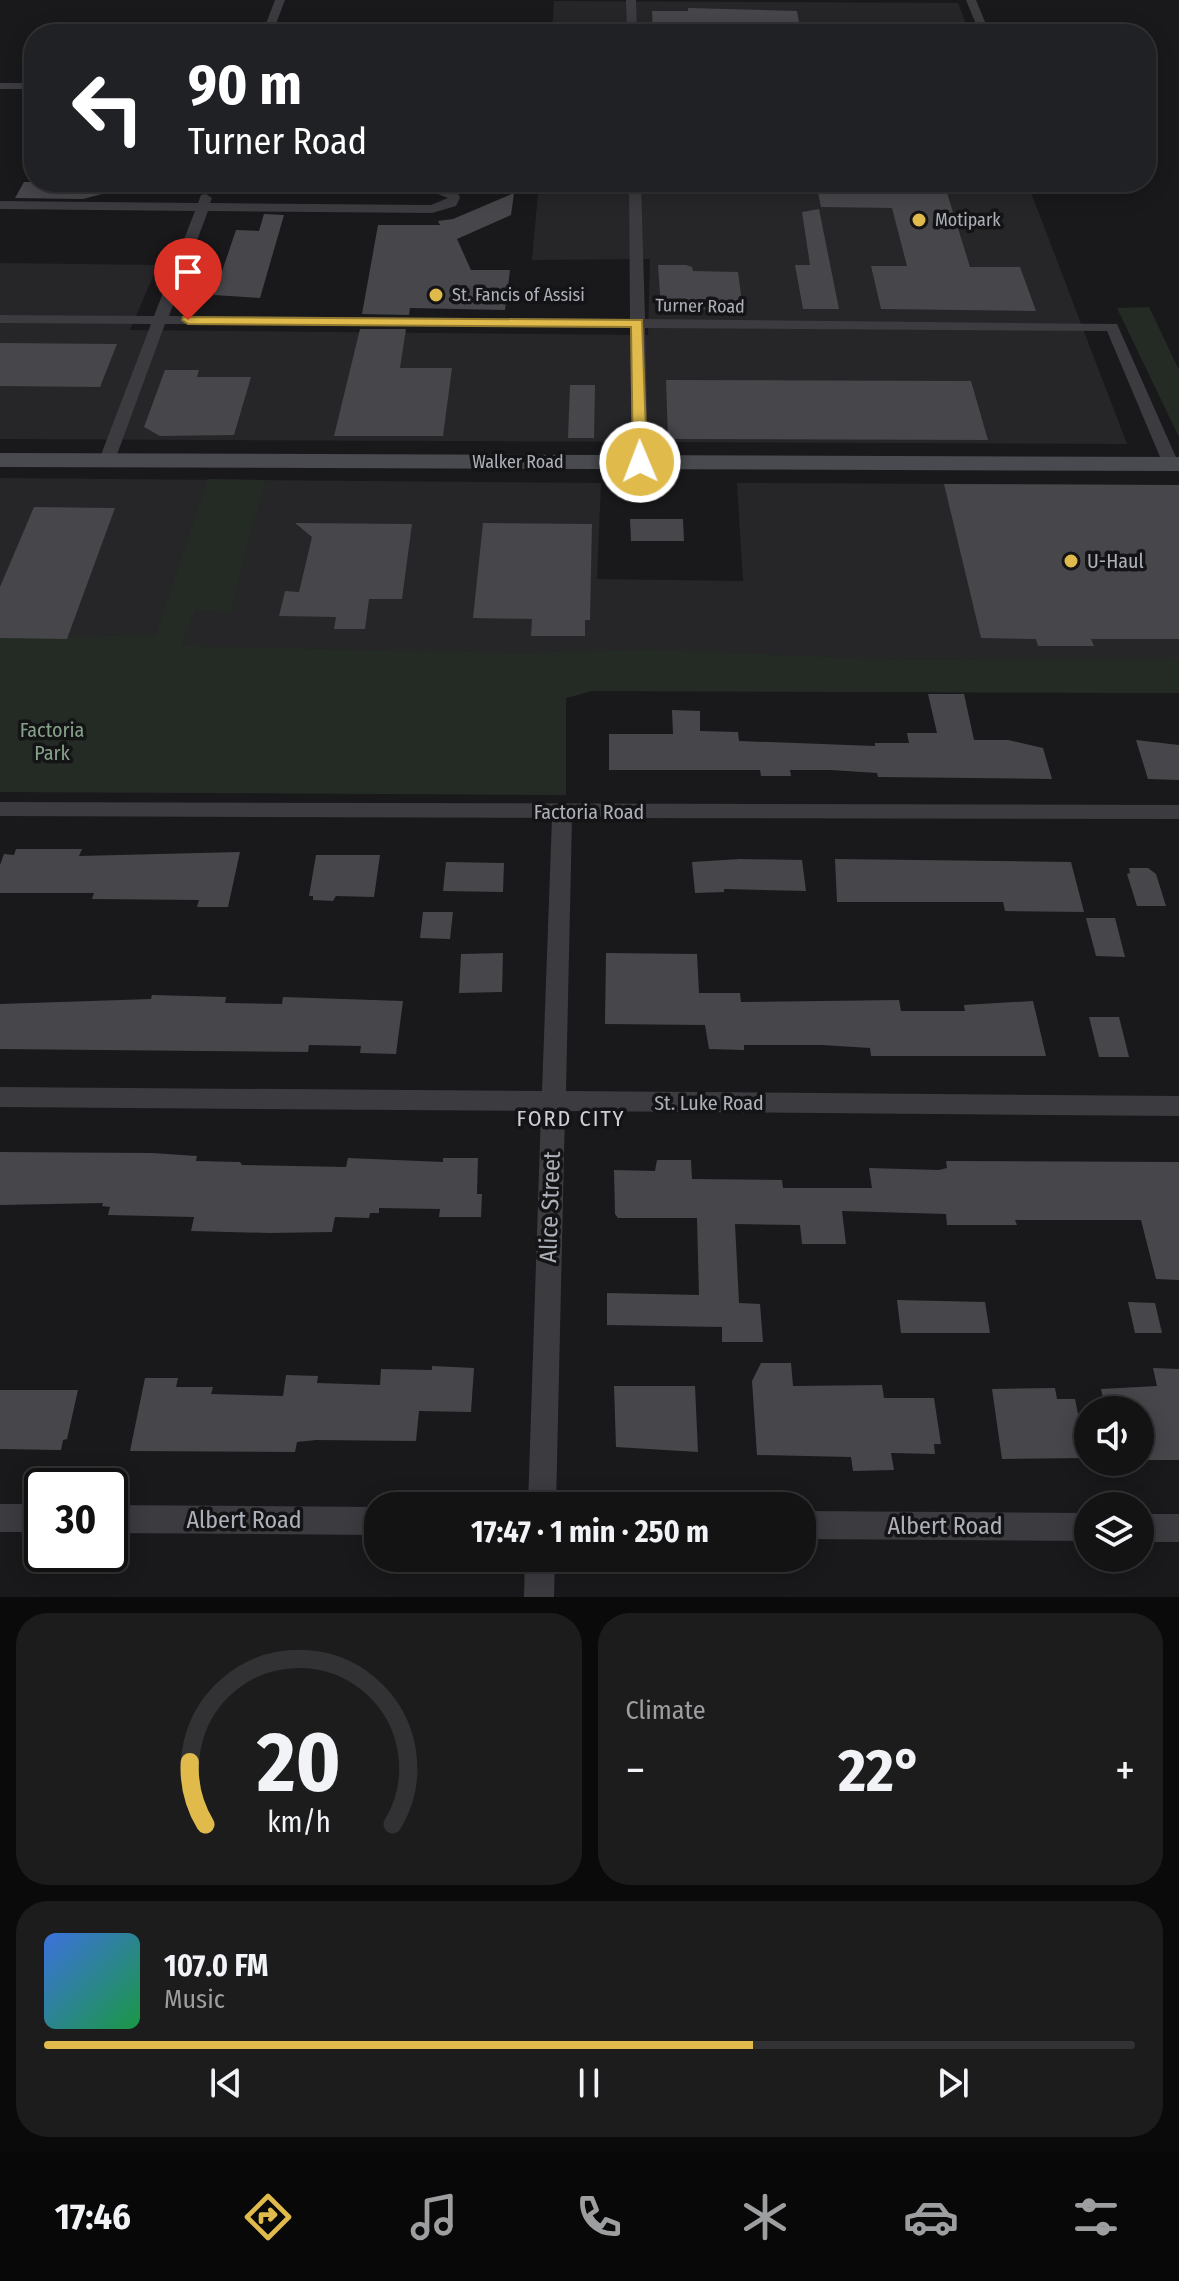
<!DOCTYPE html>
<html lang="en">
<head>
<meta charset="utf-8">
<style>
  body { margin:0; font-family:"Fira Sans Condensed",sans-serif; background:#1c1c1d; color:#f1f3f6; height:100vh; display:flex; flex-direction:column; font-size:30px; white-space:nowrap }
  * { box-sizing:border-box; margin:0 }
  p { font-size:26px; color:#9d9ea0 }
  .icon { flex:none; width:44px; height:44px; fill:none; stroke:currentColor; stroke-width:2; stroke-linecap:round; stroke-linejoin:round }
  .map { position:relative; height:1597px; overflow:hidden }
  .sheet { display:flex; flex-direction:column; gap:16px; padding:16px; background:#0a0a0b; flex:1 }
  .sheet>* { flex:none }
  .top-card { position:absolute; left:24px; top:24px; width:1132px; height:168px; border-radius:32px; box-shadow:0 4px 20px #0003,0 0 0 2px #323234; background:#202124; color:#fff; overflow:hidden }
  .controls { position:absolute; left:1074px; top:1396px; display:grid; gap:16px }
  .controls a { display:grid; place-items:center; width:80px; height:80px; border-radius:50%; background:#131314; box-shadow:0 4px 20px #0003,0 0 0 2px #323234; font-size:40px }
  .speed { position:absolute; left:24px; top:1468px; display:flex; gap:16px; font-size:40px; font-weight:700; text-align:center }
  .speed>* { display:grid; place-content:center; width:104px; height:104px; border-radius:50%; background:#131314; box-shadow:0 4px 20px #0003,0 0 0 2px #323234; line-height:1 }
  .speed .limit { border:4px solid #111; border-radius:12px; background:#fff; color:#111 }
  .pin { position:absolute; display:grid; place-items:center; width:68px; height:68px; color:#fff; margin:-82px -34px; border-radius:50% 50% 50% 0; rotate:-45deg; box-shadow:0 0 8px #0007 }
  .pin .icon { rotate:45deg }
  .me { position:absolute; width:88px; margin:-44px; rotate:359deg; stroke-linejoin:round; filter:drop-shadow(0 0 6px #0008) }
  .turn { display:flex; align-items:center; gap:28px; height:168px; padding:0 32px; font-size:36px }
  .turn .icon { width:104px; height:104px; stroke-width:2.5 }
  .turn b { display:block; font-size:56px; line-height:68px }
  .big { font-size:60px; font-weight:700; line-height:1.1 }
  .sheet .widget { flex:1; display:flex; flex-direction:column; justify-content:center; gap:12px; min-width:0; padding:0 28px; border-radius:32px; background:#1c1c1d }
  .sheet .dial { align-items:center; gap:0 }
  .dial svg { height:208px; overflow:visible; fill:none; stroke:#323234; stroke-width:7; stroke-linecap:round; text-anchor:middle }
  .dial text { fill:#f1f3f6; stroke:none }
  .song { display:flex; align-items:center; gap:24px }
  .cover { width:96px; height:96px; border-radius:12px; background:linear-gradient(135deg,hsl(220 70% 55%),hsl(140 70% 35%)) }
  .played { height:8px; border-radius:4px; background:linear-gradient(90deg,#e0bb4c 65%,#323234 65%) }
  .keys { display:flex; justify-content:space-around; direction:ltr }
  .heat { display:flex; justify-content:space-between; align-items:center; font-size:44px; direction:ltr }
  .sheet .tiles { flex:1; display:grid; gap:16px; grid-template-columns:1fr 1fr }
  .widget:last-child { grid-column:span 2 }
  .trip { position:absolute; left:364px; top:1492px; width:452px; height:80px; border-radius:32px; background:#131314; box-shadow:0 4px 20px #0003,0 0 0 2px #323234; font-weight:700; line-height:80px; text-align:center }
  .tab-bar { display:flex; height:128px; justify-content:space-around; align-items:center; background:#080808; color:#9d9ea0 }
  .tab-bar .icon { width:56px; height:56px }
  .tab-bar .active { color:#e0bb4c }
  .tab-bar b { font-size:36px; color:#f1f3f6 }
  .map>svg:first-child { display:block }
  .built { fill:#262528 }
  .green { fill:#242b25 }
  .building { fill:#47464b }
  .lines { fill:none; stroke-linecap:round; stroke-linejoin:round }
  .minor { fill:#3b3b40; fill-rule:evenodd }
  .secondary { fill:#494a4f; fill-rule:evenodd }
  .route { fill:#e0bb4c; stroke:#927a31; stroke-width:2 }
  .poi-dot { fill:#e0bb4c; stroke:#141416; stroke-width:3 }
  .labels { text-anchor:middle; stroke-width:7; stroke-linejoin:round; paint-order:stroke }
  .far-poi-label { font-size:18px; fill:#adb0b9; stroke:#141416; text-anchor:start }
  .far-street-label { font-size:18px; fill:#adb0b9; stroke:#141416 }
  .poi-label { font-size:20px; fill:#adb0b9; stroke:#141416; text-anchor:start }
  .park-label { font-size:20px; fill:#86a28a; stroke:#141416 }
  .street-label { font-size:20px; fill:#adb0b9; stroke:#141416 }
  .neighbourhood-label { font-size:22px; letter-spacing:2px; fill:#cecfd6; stroke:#141416 }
  .near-street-label { font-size:24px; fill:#adb0b9; stroke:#141416 }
</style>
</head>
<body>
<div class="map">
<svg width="1179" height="1597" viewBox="0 0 1179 1597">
  <rect width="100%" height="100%" fill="#19191b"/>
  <g class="built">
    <path d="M 554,1 L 958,3 L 970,34 L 552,34 Z"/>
    <path d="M 539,182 L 1027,182 L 1127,444 L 0,439 L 0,263 L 158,265 L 130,330 L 648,335 L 650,259 L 532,260 Z"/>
    <path d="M 0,478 L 601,483 L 597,579 L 743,581 L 737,483 L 1179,485 L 1179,693 L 592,691 L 566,698 L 0,690 Z"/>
  </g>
  <g class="green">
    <path d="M 1149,307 L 1179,370 L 1179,437 L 1117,308 Z"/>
    <path d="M 208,479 L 265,480 L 230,612 L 195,610 L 181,646 L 520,653 L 648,649 L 896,660 L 1179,659 L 1179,693 L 592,691 L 566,698 L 566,795 L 0,792 L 0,638 L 156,635 Z"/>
  </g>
  <g class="building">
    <path d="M 688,8 L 797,11 L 801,34 L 653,34 L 652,11 L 688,11 Z"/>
    <path d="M 24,182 L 120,182 L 121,189 L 83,199 L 15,198 Z"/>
    <path d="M 868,183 L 944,183 L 970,267 L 1020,267 L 1036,311 L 881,309 L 871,266 L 907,266 L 892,208 L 821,207 L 817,188 L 869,188 Z"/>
    <path d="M 514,193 L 511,215 L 457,239 L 471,270 L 510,270 L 505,310 L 410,308 L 409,315 L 362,314 L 378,225 L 440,225 L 438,221 L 453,219 Z"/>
    <path d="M 819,209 L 839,309 L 803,309 L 795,265 L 810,265 L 802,212 Z"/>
    <path d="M 264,214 L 284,215 L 260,298 L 214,295 L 236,230 L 259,231 Z"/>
    <path d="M 658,265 L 686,265 L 692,267 L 693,271 L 738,272 L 743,310 L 661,309 Z"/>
    <path d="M 360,329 L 406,329 L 400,368 L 452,368 L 443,436 L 334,436 Z"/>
    <path d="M 0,343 L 117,344 L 100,387 L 0,386 Z"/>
    <path d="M 165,370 L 199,370 L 197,377 L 251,377 L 234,435 L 160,436 L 144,427 Z"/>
    <path d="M 666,380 L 971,381 L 988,440 L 668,439 Z"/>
    <path d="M 570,385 L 595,385 L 594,438 L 568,438 Z"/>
    <path d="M 944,484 L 1179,485 L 1179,639 L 1091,639 L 1094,646 L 1038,646 L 1036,639 L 981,638 Z"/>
    <path d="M 34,507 L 115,508 L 67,639 L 0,638 L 0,587 Z"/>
    <path d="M 630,519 L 683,519 L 684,541 L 631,541 Z"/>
    <path d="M 295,523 L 412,524 L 402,599 L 369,599 L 365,629 L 334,629 L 336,617 L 279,616 L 285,591 L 299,592 L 312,537 Z"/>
    <path d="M 483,523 L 592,524 L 590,620 L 585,620 L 585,636 L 531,636 L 532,619 L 473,618 Z"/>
    <path d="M 928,694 L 964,694 L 974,740 L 1008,740 L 1043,748 L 1052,779 L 878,777 L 877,773 L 831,770 L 790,770 L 791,776 L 761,776 L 760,770 L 609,770 L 609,734 L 673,734 L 672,710 L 700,711 L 700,731 L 738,732 L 739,741 L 875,746 L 875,743 L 909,743 L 907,733 L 937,733 Z"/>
    <path d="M 1136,740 L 1179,745 L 1179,780 L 1148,779 Z"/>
    <path d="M 16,849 L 82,849 L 79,856 L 240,852 L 228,907 L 197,907 L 199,900 L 92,899 L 94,893 L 0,893 L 0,865 L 4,854 L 14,855 Z"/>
    <path d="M 316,855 L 380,855 L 374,897 L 336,896 L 333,901 L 313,900 L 313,896 L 309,896 Z"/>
    <path d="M 740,859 L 802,860 L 806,891 L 724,889 L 724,892 L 695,893 L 692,862 Z"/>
    <path d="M 835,859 L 1071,862 L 1084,912 L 1005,911 L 1003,902 L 837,902 Z"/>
    <path d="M 446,862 L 504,863 L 503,892 L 443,891 Z"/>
    <path d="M 1129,868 L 1148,868 L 1156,874 L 1166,906 L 1137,906 L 1127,874 L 1130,873 Z"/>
    <path d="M 423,912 L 453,912 L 450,939 L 420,938 Z"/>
    <path d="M 1086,918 L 1115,918 L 1125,957 L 1096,956 Z"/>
    <path d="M 503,953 L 502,992 L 459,993 L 461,954 Z"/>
    <path d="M 606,953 L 697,954 L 699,993 L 740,993 L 741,1002 L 899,1000 L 901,1011 L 965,1011 L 964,1005 L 1033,1001 L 1046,1056 L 871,1056 L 870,1048 L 822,1045 L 744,1045 L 744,1050 L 709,1049 L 705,1025 L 605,1024 Z"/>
    <path d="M 152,995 L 226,997 L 225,1003 L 282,1004 L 283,997 L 403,1001 L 396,1054 L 360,1053 L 361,1046 L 309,1045 L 308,1052 L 0,1049 L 0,1004 L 151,999 Z"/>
    <path d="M 1089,1017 L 1119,1017 L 1129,1057 L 1099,1057 Z"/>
    <path d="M 0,1152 L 152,1153 L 197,1156 L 196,1161 L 240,1162 L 242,1165 L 346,1167 L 348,1158 L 443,1162 L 443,1158 L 478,1158 L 477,1194 L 482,1194 L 481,1217 L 439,1217 L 440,1209 L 379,1208 L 379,1213 L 370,1213 L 369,1218 L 335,1217 L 332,1232 L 269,1233 L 191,1231 L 194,1217 L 108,1215 L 110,1207 L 102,1206 L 103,1203 L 0,1205 Z"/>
    <path d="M 657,1160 L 691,1160 L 692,1179 L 782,1180 L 783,1188 L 872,1188 L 869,1168 L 939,1170 L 947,1168 L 946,1161 L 1179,1162 L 1179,1280 L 1156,1279 L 1141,1220 L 1015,1220 L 1017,1225 L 947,1225 L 946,1214 L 842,1211 L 846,1244 L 802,1244 L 800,1225 L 735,1224 L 739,1303 L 760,1304 L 763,1342 L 722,1342 L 722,1327 L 607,1325 L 607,1293 L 699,1295 L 697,1218 L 618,1218 L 615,1214 L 614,1170 L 655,1171 Z"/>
    <path d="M 897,1300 L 985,1302 L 990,1333 L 901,1333 Z"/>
    <path d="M 1128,1302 L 1155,1303 L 1162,1333 L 1135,1333 Z"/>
    <path d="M 761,1363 L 791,1363 L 793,1386 L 882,1385 L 884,1398 L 934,1398 L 941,1444 L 934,1444 L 935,1454 L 891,1453 L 894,1470 L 853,1471 L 851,1457 L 757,1455 L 752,1381 Z"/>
    <path d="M 432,1366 L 474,1368 L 471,1412 L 419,1411 L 416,1441 L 316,1440 L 297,1442 L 295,1452 L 130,1451 L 145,1378 L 178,1378 L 176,1387 L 213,1387 L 211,1394 L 283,1396 L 286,1375 L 318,1376 L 317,1383 L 380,1385 L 381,1369 L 432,1370 Z"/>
    <path d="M 1153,1368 L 1179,1369 L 1179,1460 L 1144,1460 L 1140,1410 L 1106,1410 L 1101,1389 L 1157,1386 Z"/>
    <path d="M 614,1386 L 695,1386 L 698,1452 L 616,1447 Z"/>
    <path d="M 1055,1388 L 1057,1399 L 1075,1399 L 1087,1458 L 1002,1459 L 992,1389 Z"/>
    <path d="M 0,1390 L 78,1390 L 67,1439 L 63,1440 L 61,1450 L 0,1449 Z"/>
  </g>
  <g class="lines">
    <g class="minor">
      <path d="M 275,0 L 285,0 L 272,34 L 262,34 Z"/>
      <path d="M 626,0 L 636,0 L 637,34 L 627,34 Z"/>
      <path d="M 966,0 L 976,0 L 990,34 L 980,34 Z"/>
      <rect x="0" y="83" width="34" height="6"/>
      <path d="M 629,182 L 641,182 L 645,319 L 1117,324 L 1179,464 L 1171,469 L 1163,464 L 1107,331 L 645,328 L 648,462 L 640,467 L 632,462 L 630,328 L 165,324 L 115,460 L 107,465 L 99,460 L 151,324 L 0,323 L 0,315 L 154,316 L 195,211 L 0,209 L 0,201 L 198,203 L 201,195 L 206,194 L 212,198 L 210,203 L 431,205 L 448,198 L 433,192 L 206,189 L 206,183 L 210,182 L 434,184 L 457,191 L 460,198 L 456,206 L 432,213 L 208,211 L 169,316 L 630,319 Z"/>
      <path d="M 0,802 L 1179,805 L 1179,819 L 572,818 L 566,1091 L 1179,1096 L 1179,1116 L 565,1111 L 556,1506 L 528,1506 L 541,1111 L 0,1107 L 0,1087 L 542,1091 L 552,818 L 0,816 Z"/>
      <rect x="0" y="1504" width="42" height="28"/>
      <path d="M 110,1505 L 378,1507 L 378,1535 L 110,1533 Z"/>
      <path d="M 802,1511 L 1088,1513 L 1088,1541 L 802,1539 Z"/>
      <rect x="1140" y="1514" width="39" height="28"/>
      <path d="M 525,1558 L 555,1558 L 554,1597 L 524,1597 Z"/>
    </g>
    <path class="secondary" d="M 0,453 L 1179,457 L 1179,471 L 0,467 Z"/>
  </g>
  <path class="route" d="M 183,317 L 642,320 L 647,462 L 640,466 L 633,462 L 631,327 L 188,324 L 182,320 Z"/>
  <g class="poi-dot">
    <circle cx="919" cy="220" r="8"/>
    <circle cx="436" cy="295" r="8"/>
    <circle cx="1071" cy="561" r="8"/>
  </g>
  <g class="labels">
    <g class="far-poi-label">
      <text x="935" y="226">Motipark</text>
      <text x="452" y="301">St. Fancis of Assisi</text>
    </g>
    <g class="far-street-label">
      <text transform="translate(700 306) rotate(1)" y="6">Turner Road</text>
      <text x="518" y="468">Walker Road</text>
    </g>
    <g class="poi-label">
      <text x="1087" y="568">U-Haul</text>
    </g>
    <g class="park-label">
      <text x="52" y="737">Factoria<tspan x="52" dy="23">Park</tspan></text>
    </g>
    <g class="street-label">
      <text x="589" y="819">Factoria Road</text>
      <text x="709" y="1110">St. Luke Road</text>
    </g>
    <g class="neighbourhood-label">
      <text x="571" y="1126">FORD CITY</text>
    </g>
    <g class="near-street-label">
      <text transform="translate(550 1207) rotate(-88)" y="8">Alice Street</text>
      <text x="244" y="1528">Albert Road</text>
      <text x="945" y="1534">Albert Road</text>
    </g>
  </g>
</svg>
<div class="controls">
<a><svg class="icon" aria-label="sound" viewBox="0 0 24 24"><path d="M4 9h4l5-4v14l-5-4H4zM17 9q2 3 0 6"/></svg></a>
<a><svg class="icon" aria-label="layers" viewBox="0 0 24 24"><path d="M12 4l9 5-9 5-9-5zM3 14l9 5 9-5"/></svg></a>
</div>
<div class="speed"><div class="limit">30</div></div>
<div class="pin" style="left:188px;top:320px;background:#d93025"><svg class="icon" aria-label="arrive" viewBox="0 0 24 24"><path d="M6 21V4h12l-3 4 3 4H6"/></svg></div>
<svg class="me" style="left:640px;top:462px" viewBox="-20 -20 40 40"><circle r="17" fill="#e0bb4c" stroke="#fff" stroke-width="3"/><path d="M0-11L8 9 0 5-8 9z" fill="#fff"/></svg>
<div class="trip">17:47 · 1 min · 250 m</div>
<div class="top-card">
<div class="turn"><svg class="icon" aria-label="left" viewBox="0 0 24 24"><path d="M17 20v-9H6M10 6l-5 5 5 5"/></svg><div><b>90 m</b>Turner Road</div></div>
</div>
</div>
<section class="sheet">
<div class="tiles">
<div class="widget dial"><svg viewBox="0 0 100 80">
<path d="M14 69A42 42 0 1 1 86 69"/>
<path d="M14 69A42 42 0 0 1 8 45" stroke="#e0bb4c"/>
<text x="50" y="56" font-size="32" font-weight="700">20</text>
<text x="50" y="72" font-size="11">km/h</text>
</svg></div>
<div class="widget"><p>Climate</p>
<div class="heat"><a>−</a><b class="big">22°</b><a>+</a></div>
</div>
<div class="widget">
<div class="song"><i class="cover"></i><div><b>107.0 FM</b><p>Music</p></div></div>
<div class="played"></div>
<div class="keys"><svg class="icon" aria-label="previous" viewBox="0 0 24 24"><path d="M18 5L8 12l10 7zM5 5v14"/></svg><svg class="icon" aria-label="pause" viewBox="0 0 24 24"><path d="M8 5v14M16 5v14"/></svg><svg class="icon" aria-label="next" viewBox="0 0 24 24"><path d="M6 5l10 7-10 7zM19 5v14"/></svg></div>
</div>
</div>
</section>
<nav class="tab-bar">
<b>17:46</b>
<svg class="icon active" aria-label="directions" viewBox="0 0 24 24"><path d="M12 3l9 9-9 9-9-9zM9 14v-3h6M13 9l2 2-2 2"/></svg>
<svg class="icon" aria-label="music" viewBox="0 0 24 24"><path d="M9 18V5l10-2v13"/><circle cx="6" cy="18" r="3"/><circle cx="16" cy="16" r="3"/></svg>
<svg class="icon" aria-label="phone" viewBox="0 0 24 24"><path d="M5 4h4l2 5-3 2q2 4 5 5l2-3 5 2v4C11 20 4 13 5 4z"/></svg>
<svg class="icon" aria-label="climate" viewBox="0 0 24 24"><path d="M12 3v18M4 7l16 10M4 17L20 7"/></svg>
<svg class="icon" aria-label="car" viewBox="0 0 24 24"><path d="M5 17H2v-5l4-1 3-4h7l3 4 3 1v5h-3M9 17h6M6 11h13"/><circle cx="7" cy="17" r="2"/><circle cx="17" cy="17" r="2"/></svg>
<svg class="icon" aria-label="filters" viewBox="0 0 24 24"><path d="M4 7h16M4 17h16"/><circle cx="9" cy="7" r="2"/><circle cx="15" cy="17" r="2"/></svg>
</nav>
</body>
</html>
